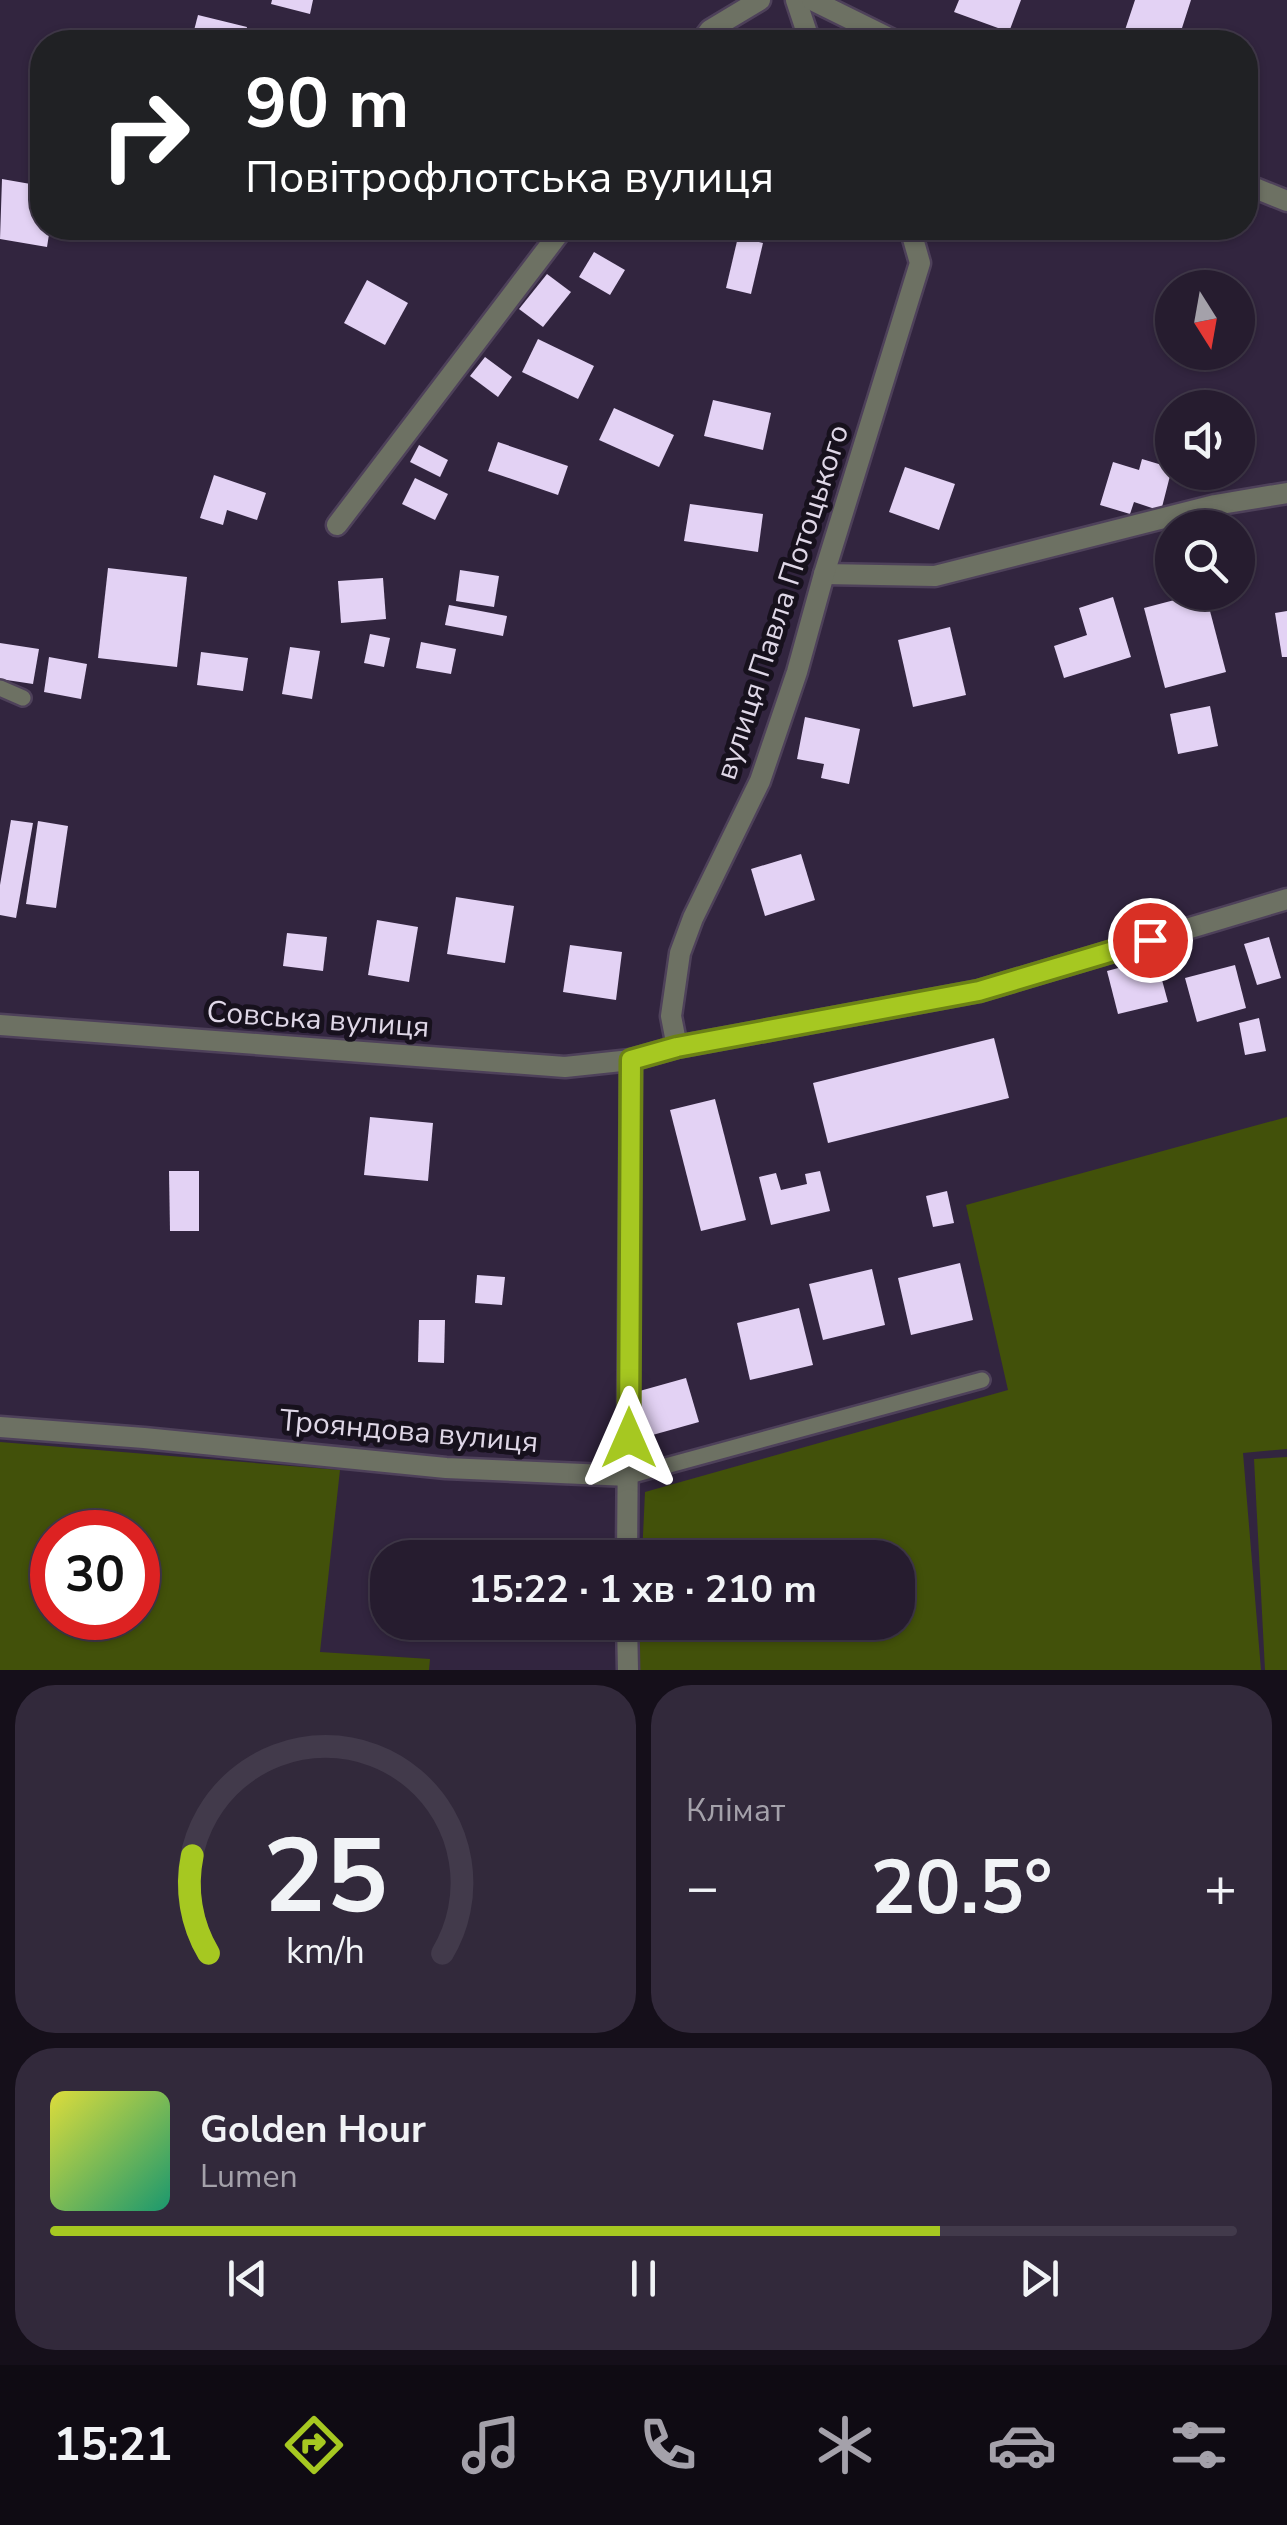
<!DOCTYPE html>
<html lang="uk">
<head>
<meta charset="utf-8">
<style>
  body { margin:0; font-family:"Nunito Sans",sans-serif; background:#32293b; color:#f1f3f6; height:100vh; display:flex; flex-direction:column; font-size:38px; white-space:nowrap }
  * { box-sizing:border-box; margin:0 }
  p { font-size:32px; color:#a4a1aa }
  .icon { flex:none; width:55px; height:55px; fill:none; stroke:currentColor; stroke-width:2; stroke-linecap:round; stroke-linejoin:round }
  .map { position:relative; height:1670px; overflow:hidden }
  .sheet { display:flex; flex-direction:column; gap:15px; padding:15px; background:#150f1a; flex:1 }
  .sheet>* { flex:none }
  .guide { position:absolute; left:30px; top:30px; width:1228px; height:210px; border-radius:40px; box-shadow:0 2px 8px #0004,0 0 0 2px #423a4b; background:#202124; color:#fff; overflow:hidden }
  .needle { width:65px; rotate:169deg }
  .buttons { position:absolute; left:1155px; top:270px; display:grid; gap:20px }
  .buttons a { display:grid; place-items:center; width:100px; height:100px; border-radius:50%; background:#261c2f; box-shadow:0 2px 8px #0004,0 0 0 2px #423a4b; font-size:50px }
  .speed { position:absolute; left:30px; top:1510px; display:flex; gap:20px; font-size:50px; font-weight:700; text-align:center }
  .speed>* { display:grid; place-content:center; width:130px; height:130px; border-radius:50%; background:#261c2f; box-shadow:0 2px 8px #0004,0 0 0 2px #423a4b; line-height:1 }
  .speed .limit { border:15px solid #d22; background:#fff; color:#111 }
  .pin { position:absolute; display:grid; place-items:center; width:85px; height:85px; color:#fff; margin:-42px; border:5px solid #fff; border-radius:50%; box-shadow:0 2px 10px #0007 }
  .me { position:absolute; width:110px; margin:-55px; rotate:0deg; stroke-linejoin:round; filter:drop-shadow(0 0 8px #0008) }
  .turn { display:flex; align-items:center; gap:35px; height:210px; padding:0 50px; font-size:45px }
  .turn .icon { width:130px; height:130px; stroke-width:2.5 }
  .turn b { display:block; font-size:70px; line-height:85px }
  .big { font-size:75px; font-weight:700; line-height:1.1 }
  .sheet .tile { flex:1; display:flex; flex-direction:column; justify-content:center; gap:15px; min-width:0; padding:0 35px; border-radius:40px; background:#32293b }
  .sheet .dial { align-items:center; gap:0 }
  .dial svg { height:260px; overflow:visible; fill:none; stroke:#423a4b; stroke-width:7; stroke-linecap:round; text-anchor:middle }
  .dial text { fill:#f1f3f6; stroke:none }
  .song { display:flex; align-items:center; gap:30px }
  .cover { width:120px; height:120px; border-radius:15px; background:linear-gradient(135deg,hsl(60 70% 55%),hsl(160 70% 35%)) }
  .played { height:10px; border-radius:5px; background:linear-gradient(90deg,#a6c821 75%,#423a4b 75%) }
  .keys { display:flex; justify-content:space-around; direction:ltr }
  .heat { display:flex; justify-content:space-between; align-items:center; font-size:55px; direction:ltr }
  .sheet .tiles { flex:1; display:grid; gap:15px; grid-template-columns:1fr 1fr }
  .tile:last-child { grid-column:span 2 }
  .trip { position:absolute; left:370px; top:1540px; width:545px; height:100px; border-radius:40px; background:#261c2f; box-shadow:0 2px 8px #0004,0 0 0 2px #423a4b; font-weight:700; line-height:100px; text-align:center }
  .menu { display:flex; height:160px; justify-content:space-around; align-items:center; background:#0f0b13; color:#a4a1aa }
  .menu .icon { width:70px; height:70px }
  .menu .current { color:#a6c821 }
  .menu b { font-size:45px; color:#f1f3f6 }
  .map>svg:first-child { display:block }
  .green { fill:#42510a; fill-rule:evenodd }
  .building { fill:#e3d2f4 }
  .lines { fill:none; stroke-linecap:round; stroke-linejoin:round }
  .service-casing { stroke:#4e415a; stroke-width:20 }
  .minor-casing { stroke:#4e415a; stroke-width:25 }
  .service { stroke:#6d7163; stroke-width:15 }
  .minor { stroke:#6d7163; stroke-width:20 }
  .route-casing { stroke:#6c8215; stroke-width:25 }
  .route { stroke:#a6c821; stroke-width:18 }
  .labels { text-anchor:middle; stroke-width:10; stroke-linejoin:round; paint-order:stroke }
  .street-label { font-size:30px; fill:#dfd7e7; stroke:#17111d }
</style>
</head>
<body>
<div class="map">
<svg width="1287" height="1670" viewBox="0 0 1287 1670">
  <rect width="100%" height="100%" fill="#32253f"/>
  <g class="green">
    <path d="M 1287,1117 L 1287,1449 L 1243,1453 L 1261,1670 L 637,1670 L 639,1623 L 898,1622 L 898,1558 L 642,1557 L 645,1492 L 1008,1390 L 966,1205 Z"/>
    <path d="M 0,1442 L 340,1470 L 320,1652 L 430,1659 L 429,1670 L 0,1670 ZM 52,1532 L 138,1532 L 138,1618 L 52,1618 Z"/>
    <path d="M 1287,1457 L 1287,1670 L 1265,1670 L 1254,1459 Z"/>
  </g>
  <g class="building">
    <path d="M 272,0 L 313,0 L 310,14 L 271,4 Z"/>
    <path d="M 959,0 L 1021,0 L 1009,32 L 954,12 Z"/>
    <path d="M 1135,0 L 1191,0 L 1182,28 L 1198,33 L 1195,42 L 1133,42 L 1122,39 Z"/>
    <path d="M 198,15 L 247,27 L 243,42 L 191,42 Z"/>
    <path d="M 2,179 L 42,186 L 42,228 L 50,228 L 47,247 L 0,239 Z"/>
    <path d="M 1077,229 L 1077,228 L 1129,228 L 1125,242 Z"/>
    <path d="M 738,237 L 763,243 L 751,294 L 726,288 Z"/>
    <path d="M 594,252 L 625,270 L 610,295 L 579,277 Z"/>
    <path d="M 547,274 L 571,292 L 543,327 L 519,309 Z"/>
    <path d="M 367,280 L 408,303 L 385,345 L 344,323 Z"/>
    <path d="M 538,339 L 594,366 L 578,399 L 522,372 Z"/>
    <path d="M 485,357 L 512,377 L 498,397 L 470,376 Z"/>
    <path d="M 713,400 L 771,413 L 763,450 L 704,436 Z"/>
    <path d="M 614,408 L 674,435 L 659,467 L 599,440 Z"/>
    <path d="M 498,442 L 568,466 L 558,495 L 488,471 Z"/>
    <path d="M 419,445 L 448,460 L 440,477 L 410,462 Z"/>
    <path d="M 1142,459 L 1172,468 L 1161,511 L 1134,502 L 1130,514 L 1100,505 L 1113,462 L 1139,470 Z"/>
    <path d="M 905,467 L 955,484 L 939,530 L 889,512 Z"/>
    <path d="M 214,475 L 266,493 L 257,520 L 227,510 L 223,525 L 200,518 Z"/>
    <path d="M 415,478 L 448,494 L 435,520 L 402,504 Z"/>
    <path d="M 690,504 L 763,514 L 758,552 L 684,541 Z"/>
    <path d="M 108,568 L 187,577 L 177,667 L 98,658 Z"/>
    <path d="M 460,570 L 499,576 L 494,607 L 456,601 Z"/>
    <path d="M 383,578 L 386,619 L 341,623 L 338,581 Z"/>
    <path d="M 1205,592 L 1226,672 L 1165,688 L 1144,608 Z"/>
    <path d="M 1113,597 L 1131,657 L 1064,678 L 1054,646 L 1087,635 L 1079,608 Z"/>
    <path d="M 449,605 L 507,616 L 503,636 L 445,625 Z"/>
    <path d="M 1287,611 L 1287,657 L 1282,657 L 1275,613 Z"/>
    <path d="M 950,627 L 966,695 L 913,707 L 898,640 Z"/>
    <path d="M 370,634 L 390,638 L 384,667 L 364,663 Z"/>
    <path d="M 421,642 L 456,649 L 451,674 L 416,668 Z"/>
    <path d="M 0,643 L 39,649 L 33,684 L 0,679 Z"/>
    <path d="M 290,647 L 320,651 L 312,699 L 282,694 Z"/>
    <path d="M 201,652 L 248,658 L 243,691 L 197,685 Z"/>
    <path d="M 49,657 L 87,664 L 81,699 L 44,692 Z"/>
    <path d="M 1210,706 L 1218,746 L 1178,754 L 1170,714 Z"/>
    <path d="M 805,717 L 860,729 L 849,784 L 821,778 L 824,764 L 797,759 Z"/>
    <path d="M 11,820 L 33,823 L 16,918 L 0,915 L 0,885 Z"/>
    <path d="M 38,821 L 68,826 L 56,908 L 26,904 Z"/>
    <path d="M 801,854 L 815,900 L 765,916 L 751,869 Z"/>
    <path d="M 456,897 L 514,906 L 505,963 L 447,954 Z"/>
    <path d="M 377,920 L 418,927 L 409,982 L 368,975 Z"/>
    <path d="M 287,933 L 327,937 L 323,971 L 283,966 Z"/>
    <path d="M 1269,937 L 1281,978 L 1257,985 L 1244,944 Z"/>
    <path d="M 570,945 L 622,952 L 616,1000 L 563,992 Z"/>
    <path d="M 1156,958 L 1168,1002 L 1118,1014 L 1107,971 Z"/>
    <path d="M 1235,965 L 1246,1008 L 1197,1022 L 1185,978 Z"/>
    <path d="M 1259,1018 L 1266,1051 L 1245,1055 L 1239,1023 Z"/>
    <path d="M 994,1038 L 1009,1098 L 828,1143 L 813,1083 Z"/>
    <path d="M 715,1099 L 746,1220 L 701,1231 L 670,1110 Z"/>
    <path d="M 370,1117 L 433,1123 L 428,1181 L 364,1175 Z"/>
    <path d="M 169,1171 L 199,1171 L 199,1231 L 170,1231 Z"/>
    <path d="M 820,1171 L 830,1211 L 771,1225 L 759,1177 L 776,1173 L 781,1190 L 807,1184 L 805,1174 Z"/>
    <path d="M 947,1191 L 954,1223 L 933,1227 L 926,1196 Z"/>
    <path d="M 960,1263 L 973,1320 L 911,1335 L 898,1278 Z"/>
    <path d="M 872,1269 L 885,1325 L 823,1340 L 809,1284 Z"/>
    <path d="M 477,1275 L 505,1277 L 502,1305 L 475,1303 Z"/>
    <path d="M 799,1308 L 813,1365 L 750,1380 L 737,1323 Z"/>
    <path d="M 419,1320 L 445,1320 L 444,1363 L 418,1362 Z"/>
    <path d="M 686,1378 L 699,1422 L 649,1436 L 636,1392 Z"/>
  </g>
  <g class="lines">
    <g class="service-casing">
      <g id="service">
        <path d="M 0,688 L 23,698"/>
        <path d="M 629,1476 L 982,1380"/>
      </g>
    </g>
    <g class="minor-casing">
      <g id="minor">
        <path d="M 796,0 L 810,42"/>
        <path d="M 812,0 L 897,42"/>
        <path d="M 701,42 L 710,30 L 760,0"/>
        <path d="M 1245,184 L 1287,201"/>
        <path d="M 337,525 L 563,228"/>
        <path d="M 824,574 L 935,576 L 1215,505 L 1287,493"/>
        <path d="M 0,1025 L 565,1067 L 631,1060 L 677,1047 L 979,991 L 1287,899"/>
        <path d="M 677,1047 L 671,1016 L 680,953 L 693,918 L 760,781 L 797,672 L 824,574 L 920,263 L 910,228"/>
        <path d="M 0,1427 L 144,1438 L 446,1468 L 629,1476"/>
        <path d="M 627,1558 L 631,1060"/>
        <path d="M 627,1622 L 628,1670"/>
      </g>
    </g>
    <use href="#service" class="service"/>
    <use href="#minor" class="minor"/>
  </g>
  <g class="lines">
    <g class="route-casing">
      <path id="route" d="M 629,1438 L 631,1060 L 677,1047 L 979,991 L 1150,940"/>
    </g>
    <use href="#route" class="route"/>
  </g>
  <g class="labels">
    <g class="street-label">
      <text transform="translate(782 602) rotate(-72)" y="10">вулиця Павла Потоцького</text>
      <text transform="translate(318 1019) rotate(4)" y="10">Совська вулиця</text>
      <text transform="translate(409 1431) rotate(5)" y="10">Трояндова вулиця</text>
    </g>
  </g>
</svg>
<div class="buttons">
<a><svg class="needle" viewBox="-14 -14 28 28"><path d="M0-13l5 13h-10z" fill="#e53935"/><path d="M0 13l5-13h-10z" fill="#a4a1aa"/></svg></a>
<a><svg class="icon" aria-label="sound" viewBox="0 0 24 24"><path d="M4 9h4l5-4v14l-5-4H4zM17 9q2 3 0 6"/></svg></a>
<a><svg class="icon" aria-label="search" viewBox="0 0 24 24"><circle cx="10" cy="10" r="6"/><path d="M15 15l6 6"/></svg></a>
</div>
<div class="speed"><div class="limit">30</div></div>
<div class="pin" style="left:1150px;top:940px;background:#d93025"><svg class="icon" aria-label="arrive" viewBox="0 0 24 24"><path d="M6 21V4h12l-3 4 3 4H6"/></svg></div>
<svg class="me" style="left:629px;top:1438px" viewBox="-20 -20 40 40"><path d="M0-17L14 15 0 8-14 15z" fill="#a6c821" stroke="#fff" stroke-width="4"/></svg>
<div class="trip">15:22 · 1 хв · 210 m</div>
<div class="guide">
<div class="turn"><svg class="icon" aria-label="right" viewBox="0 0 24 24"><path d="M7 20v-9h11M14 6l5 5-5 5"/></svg><div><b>90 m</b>Повітрофлотська вулиця</div></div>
</div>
</div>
<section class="sheet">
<div class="tiles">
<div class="tile dial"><svg viewBox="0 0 100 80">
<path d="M14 69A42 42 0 1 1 86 69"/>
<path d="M14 69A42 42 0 0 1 9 39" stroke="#a6c821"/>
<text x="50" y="56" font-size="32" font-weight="700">25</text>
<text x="50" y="72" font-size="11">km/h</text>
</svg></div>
<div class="tile"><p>Клімат</p>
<div class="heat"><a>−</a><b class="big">20.5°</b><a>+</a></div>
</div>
<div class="tile">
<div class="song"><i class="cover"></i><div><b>Golden Hour</b><p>Lumen</p></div></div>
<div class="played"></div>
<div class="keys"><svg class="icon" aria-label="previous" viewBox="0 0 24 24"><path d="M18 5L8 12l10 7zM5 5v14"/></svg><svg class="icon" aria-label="pause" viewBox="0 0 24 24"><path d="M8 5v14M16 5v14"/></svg><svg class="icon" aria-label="next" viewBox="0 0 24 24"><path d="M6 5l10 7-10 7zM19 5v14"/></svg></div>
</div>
</div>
</section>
<nav class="menu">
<b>15:21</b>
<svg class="icon current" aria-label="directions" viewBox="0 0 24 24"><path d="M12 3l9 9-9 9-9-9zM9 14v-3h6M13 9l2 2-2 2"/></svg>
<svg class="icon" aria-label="music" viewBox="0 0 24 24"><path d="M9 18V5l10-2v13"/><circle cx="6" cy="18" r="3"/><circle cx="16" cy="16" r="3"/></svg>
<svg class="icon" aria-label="phone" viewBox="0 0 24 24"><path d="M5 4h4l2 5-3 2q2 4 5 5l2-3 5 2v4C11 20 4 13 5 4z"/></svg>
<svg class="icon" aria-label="climate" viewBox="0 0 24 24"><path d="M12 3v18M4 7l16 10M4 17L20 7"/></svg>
<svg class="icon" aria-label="car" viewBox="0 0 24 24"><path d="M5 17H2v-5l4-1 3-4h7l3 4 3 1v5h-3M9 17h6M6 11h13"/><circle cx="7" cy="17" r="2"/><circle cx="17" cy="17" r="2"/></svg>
<svg class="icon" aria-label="filters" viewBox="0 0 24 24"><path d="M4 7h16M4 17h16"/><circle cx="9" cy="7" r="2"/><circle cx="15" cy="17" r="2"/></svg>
</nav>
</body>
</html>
